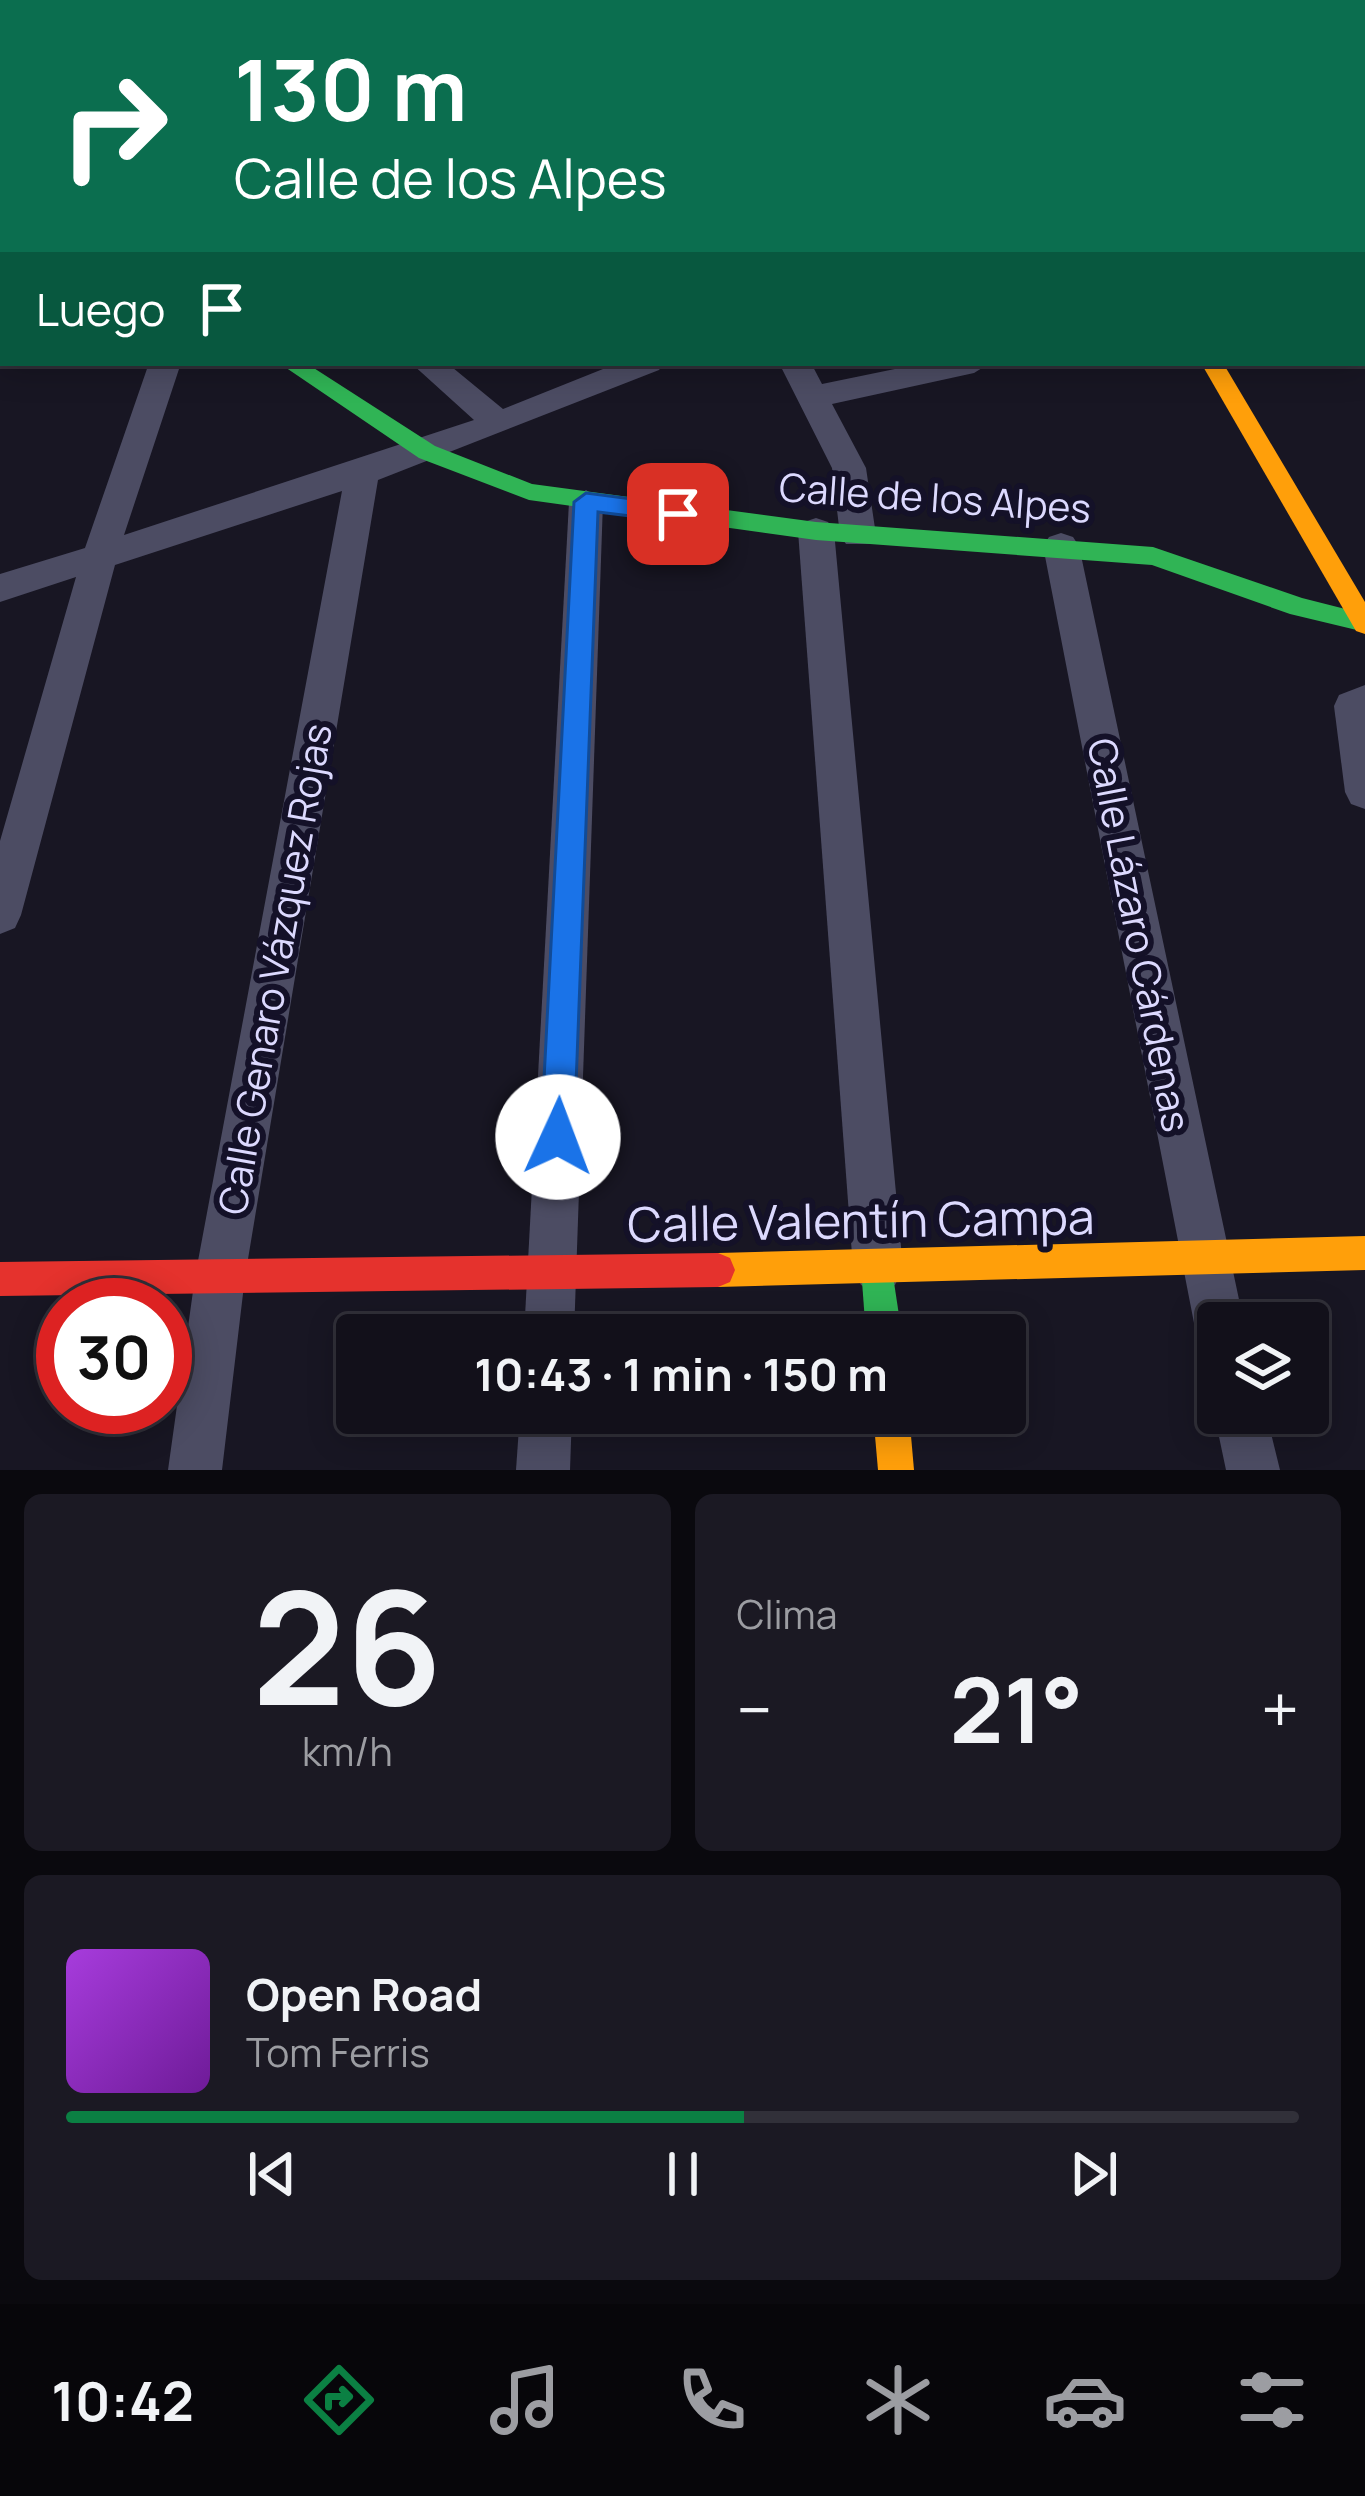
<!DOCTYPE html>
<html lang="es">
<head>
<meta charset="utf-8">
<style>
  body { margin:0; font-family:Manrope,sans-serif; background:#1b1923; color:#f1f3f6; height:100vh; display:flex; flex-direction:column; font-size:45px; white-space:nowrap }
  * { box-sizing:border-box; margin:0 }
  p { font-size:39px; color:#9c9da2 }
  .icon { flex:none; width:66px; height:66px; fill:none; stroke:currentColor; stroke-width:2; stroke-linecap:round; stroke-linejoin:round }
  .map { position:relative; height:1470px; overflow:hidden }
  .panel { display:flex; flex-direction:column; gap:24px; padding:24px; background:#0a090e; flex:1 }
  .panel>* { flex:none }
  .banner { position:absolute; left:0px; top:0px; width:1365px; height:366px; box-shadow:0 6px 30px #0003,0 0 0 3px #313039; background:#0b6e4f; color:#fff; overflow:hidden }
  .fabs { position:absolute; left:1197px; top:1302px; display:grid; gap:24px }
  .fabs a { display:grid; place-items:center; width:132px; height:132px; border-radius:12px; background:#12101a; box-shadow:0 6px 30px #0003,0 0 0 3px #313039; font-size:60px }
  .speed { position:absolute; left:36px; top:1278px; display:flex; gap:24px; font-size:60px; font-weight:700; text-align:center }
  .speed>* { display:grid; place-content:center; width:156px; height:156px; border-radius:50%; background:#12101a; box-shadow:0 6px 30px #0003,0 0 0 3px #313039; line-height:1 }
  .speed .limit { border:18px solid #d22; background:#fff; color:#111 }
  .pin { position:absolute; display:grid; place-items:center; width:102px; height:102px; color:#fff; margin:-51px; border-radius:24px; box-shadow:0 6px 18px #0006 }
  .me { position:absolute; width:132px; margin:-66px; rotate:2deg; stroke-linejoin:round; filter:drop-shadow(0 0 9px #0008) }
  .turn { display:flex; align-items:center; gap:42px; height:252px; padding:0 36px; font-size:54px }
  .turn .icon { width:156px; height:156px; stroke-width:2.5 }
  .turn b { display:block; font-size:84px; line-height:102px }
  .then { display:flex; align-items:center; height:114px; padding:0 36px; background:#0003; gap:24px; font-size:45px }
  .big { font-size:90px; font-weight:700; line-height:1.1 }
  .panel .widget { flex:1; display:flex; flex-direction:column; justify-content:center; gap:18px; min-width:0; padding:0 42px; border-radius:18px; background:#1b1923 }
  .panel .dial { align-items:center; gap:0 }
  .dial b { font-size:156px; line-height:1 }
  .song { display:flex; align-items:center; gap:36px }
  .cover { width:144px; height:144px; border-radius:18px; background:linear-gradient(135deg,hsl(280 70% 55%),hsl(280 70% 35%)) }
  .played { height:12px; border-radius:6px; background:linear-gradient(90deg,#0b8043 55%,#313039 55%) }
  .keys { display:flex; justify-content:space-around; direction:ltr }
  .heat { display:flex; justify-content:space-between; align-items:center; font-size:66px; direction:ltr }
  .panel .tiles { flex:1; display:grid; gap:24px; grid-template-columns:1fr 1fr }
  .widget:last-child { grid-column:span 2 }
  .trip { position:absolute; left:336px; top:1314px; width:690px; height:120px; border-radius:12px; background:#12101a; box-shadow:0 6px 30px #0003,0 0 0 3px #313039; font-weight:700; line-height:120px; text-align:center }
  .tabs { display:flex; height:192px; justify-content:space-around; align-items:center; background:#07060a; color:#9c9da2 }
  .tabs .icon { width:84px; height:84px }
  .tabs .on { color:#0b8043 }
  .tabs b { font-size:54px; color:#f1f3f6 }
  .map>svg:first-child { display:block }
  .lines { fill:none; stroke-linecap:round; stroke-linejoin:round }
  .street { fill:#4c4c63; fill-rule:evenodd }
  .fast { fill:#30b455; fill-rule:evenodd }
  .slow { fill:#ff9f0a; fill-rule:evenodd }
  .jam { fill:#e5322d; fill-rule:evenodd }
  .route { fill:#1a73e8; stroke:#114b97; stroke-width:3 }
  .labels { text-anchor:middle; stroke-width:12; stroke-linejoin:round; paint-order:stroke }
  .street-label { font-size:39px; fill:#dcd9fe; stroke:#141128 }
  .near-street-label { font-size:48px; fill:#dcd9fe; stroke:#141128 }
</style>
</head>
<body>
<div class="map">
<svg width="1365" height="1470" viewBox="0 0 1365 1470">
  <rect width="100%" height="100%" fill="#181623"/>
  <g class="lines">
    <g class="street">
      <path d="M 646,0 L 670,0 L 671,3 L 647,3 Z"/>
      <path d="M 1323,0 L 1351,0 L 1353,3 L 1325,3 Z"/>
      <path d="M 3,35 L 3,51 L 0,52 L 0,36 Z"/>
      <rect x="0" y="154" width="3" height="18"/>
      <rect x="1362" y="265" width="3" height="22"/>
      <path d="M 3,279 L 3,304 L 0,305 L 0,280 Z"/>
      <path d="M 149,363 L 181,363 L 124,535 L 474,420 L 411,363 L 447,363 L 503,409 L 618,363 L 664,363 L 659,370 L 378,480 L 245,1277 L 222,1470 L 168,1470 L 195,1277 L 342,491 L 115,565 L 21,915 L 15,928 L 0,934 L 0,841 L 76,577 L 0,602 L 0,574 L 85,548 Z"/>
      <path d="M 779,363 L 811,363 L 822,384 L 924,363 L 990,363 L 974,373 L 832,404 L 866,468 L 876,535 L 870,544 L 846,544 L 840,535 L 832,468 Z"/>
      <path d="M 586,490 L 603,502 L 574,1335 L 524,1335 L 569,502 Z"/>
      <path d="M 816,518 L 828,522 L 834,531 L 903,1268 L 895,1285 L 878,1293 L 861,1285 L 853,1268 L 798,531 L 804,522 Z"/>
      <path d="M 1061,533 L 1073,537 L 1079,546 L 1244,1323 L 1218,1323 L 1218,1348 L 1201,1341 L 1194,1323 L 1043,546 L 1049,537 Z"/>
      <path d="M 1365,685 L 1365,809 L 1351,804 L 1345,792 L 1334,706 L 1339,695 Z"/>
      <path d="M 1218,1403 L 1218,1413 L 1266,1413 L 1280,1470 L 1226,1470 L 1214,1413 Z"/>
      <path d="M 520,1413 L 572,1413 L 570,1470 L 516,1470 Z"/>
    </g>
    <g class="fast">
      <path d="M 279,363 L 306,363 L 435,446 L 532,484 L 816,522 L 1153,547 L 1302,598 L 1365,614 L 1365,632 L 1290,614 L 1152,565 L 816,540 L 529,500 L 419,458 Z"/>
      <path d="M 878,1251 L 890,1256 L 902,1335 L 866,1335 L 861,1268 L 866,1256 Z"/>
    </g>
    <g class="slow">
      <path d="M 999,0 L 1017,0 L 1019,3 L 1001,3 Z"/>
      <path d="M 1201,363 L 1223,363 L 1365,602 L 1365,634 L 1356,631 Z"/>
      <path d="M 1365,1236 L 1365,1270 L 718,1287 L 706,1282 L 701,1270 L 706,1258 L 718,1253 Z"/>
      <path d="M 873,1413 L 909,1413 L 914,1470 L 878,1470 Z"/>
    </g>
    <path class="jam" d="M 718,1253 L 730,1258 L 735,1270 L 730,1282 L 718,1287 L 0,1296 L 0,1262 Z"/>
  </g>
  <path class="route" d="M 586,493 L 678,505 L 690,514 L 678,522 L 598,512 L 574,1137 L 569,1148 L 558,1153 L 546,1148 L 541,1137 L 574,502 Z"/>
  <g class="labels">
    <g class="street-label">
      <text transform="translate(935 498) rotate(4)" y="14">Calle de los Alpes</text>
      <text transform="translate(1139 935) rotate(79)" y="14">Calle Lázaro Cárdenas</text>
      <text transform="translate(275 969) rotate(-80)" y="14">Calle Genaro Vázquez Rojas</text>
    </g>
    <g class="near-street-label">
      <text transform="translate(861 1221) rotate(-1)" y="17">Calle Valentín Campa</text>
    </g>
  </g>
</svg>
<div class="fabs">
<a><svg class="icon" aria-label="layers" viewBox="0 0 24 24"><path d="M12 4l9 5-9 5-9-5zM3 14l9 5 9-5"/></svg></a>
</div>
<div class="speed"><div class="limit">30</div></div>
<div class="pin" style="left:678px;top:514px;background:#d93025"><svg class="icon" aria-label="arrive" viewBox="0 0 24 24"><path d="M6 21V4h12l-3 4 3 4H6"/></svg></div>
<svg class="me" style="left:558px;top:1137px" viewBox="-20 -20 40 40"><circle r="19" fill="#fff"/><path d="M0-13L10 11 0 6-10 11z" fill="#1a73e8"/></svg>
<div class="trip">10:43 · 1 min · 150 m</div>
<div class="banner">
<div class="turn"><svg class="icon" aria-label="right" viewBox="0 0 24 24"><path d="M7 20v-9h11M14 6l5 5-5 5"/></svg><div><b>130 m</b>Calle de los Alpes</div></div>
<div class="then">Luego<svg class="icon" aria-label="arrive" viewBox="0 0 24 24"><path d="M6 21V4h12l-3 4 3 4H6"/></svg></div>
</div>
</div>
<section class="panel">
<div class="tiles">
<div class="widget dial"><b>26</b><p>km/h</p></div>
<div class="widget"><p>Clima</p>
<div class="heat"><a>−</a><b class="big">21°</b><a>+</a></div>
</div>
<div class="widget">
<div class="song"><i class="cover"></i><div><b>Open Road</b><p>Tom Ferris</p></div></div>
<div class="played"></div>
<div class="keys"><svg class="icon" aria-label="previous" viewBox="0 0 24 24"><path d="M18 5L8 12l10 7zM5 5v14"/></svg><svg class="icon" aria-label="pause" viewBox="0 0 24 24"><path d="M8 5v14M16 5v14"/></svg><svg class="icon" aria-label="next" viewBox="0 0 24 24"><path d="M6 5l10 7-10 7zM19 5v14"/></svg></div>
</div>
</div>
</section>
<nav class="tabs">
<b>10:42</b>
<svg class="icon on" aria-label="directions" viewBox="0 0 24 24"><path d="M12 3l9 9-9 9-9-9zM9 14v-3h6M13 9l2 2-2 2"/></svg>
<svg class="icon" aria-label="music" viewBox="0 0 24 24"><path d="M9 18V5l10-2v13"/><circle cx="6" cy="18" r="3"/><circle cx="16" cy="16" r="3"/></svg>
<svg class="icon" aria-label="phone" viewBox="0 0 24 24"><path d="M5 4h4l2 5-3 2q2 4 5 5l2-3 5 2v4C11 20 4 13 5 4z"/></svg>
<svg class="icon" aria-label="climate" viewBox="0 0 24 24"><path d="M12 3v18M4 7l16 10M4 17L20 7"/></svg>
<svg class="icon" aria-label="car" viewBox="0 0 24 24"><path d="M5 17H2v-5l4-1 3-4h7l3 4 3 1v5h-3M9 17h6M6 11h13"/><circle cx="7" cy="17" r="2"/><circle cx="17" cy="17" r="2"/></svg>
<svg class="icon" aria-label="filters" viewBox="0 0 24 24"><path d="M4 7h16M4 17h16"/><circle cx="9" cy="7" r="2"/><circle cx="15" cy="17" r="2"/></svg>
</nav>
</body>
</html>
